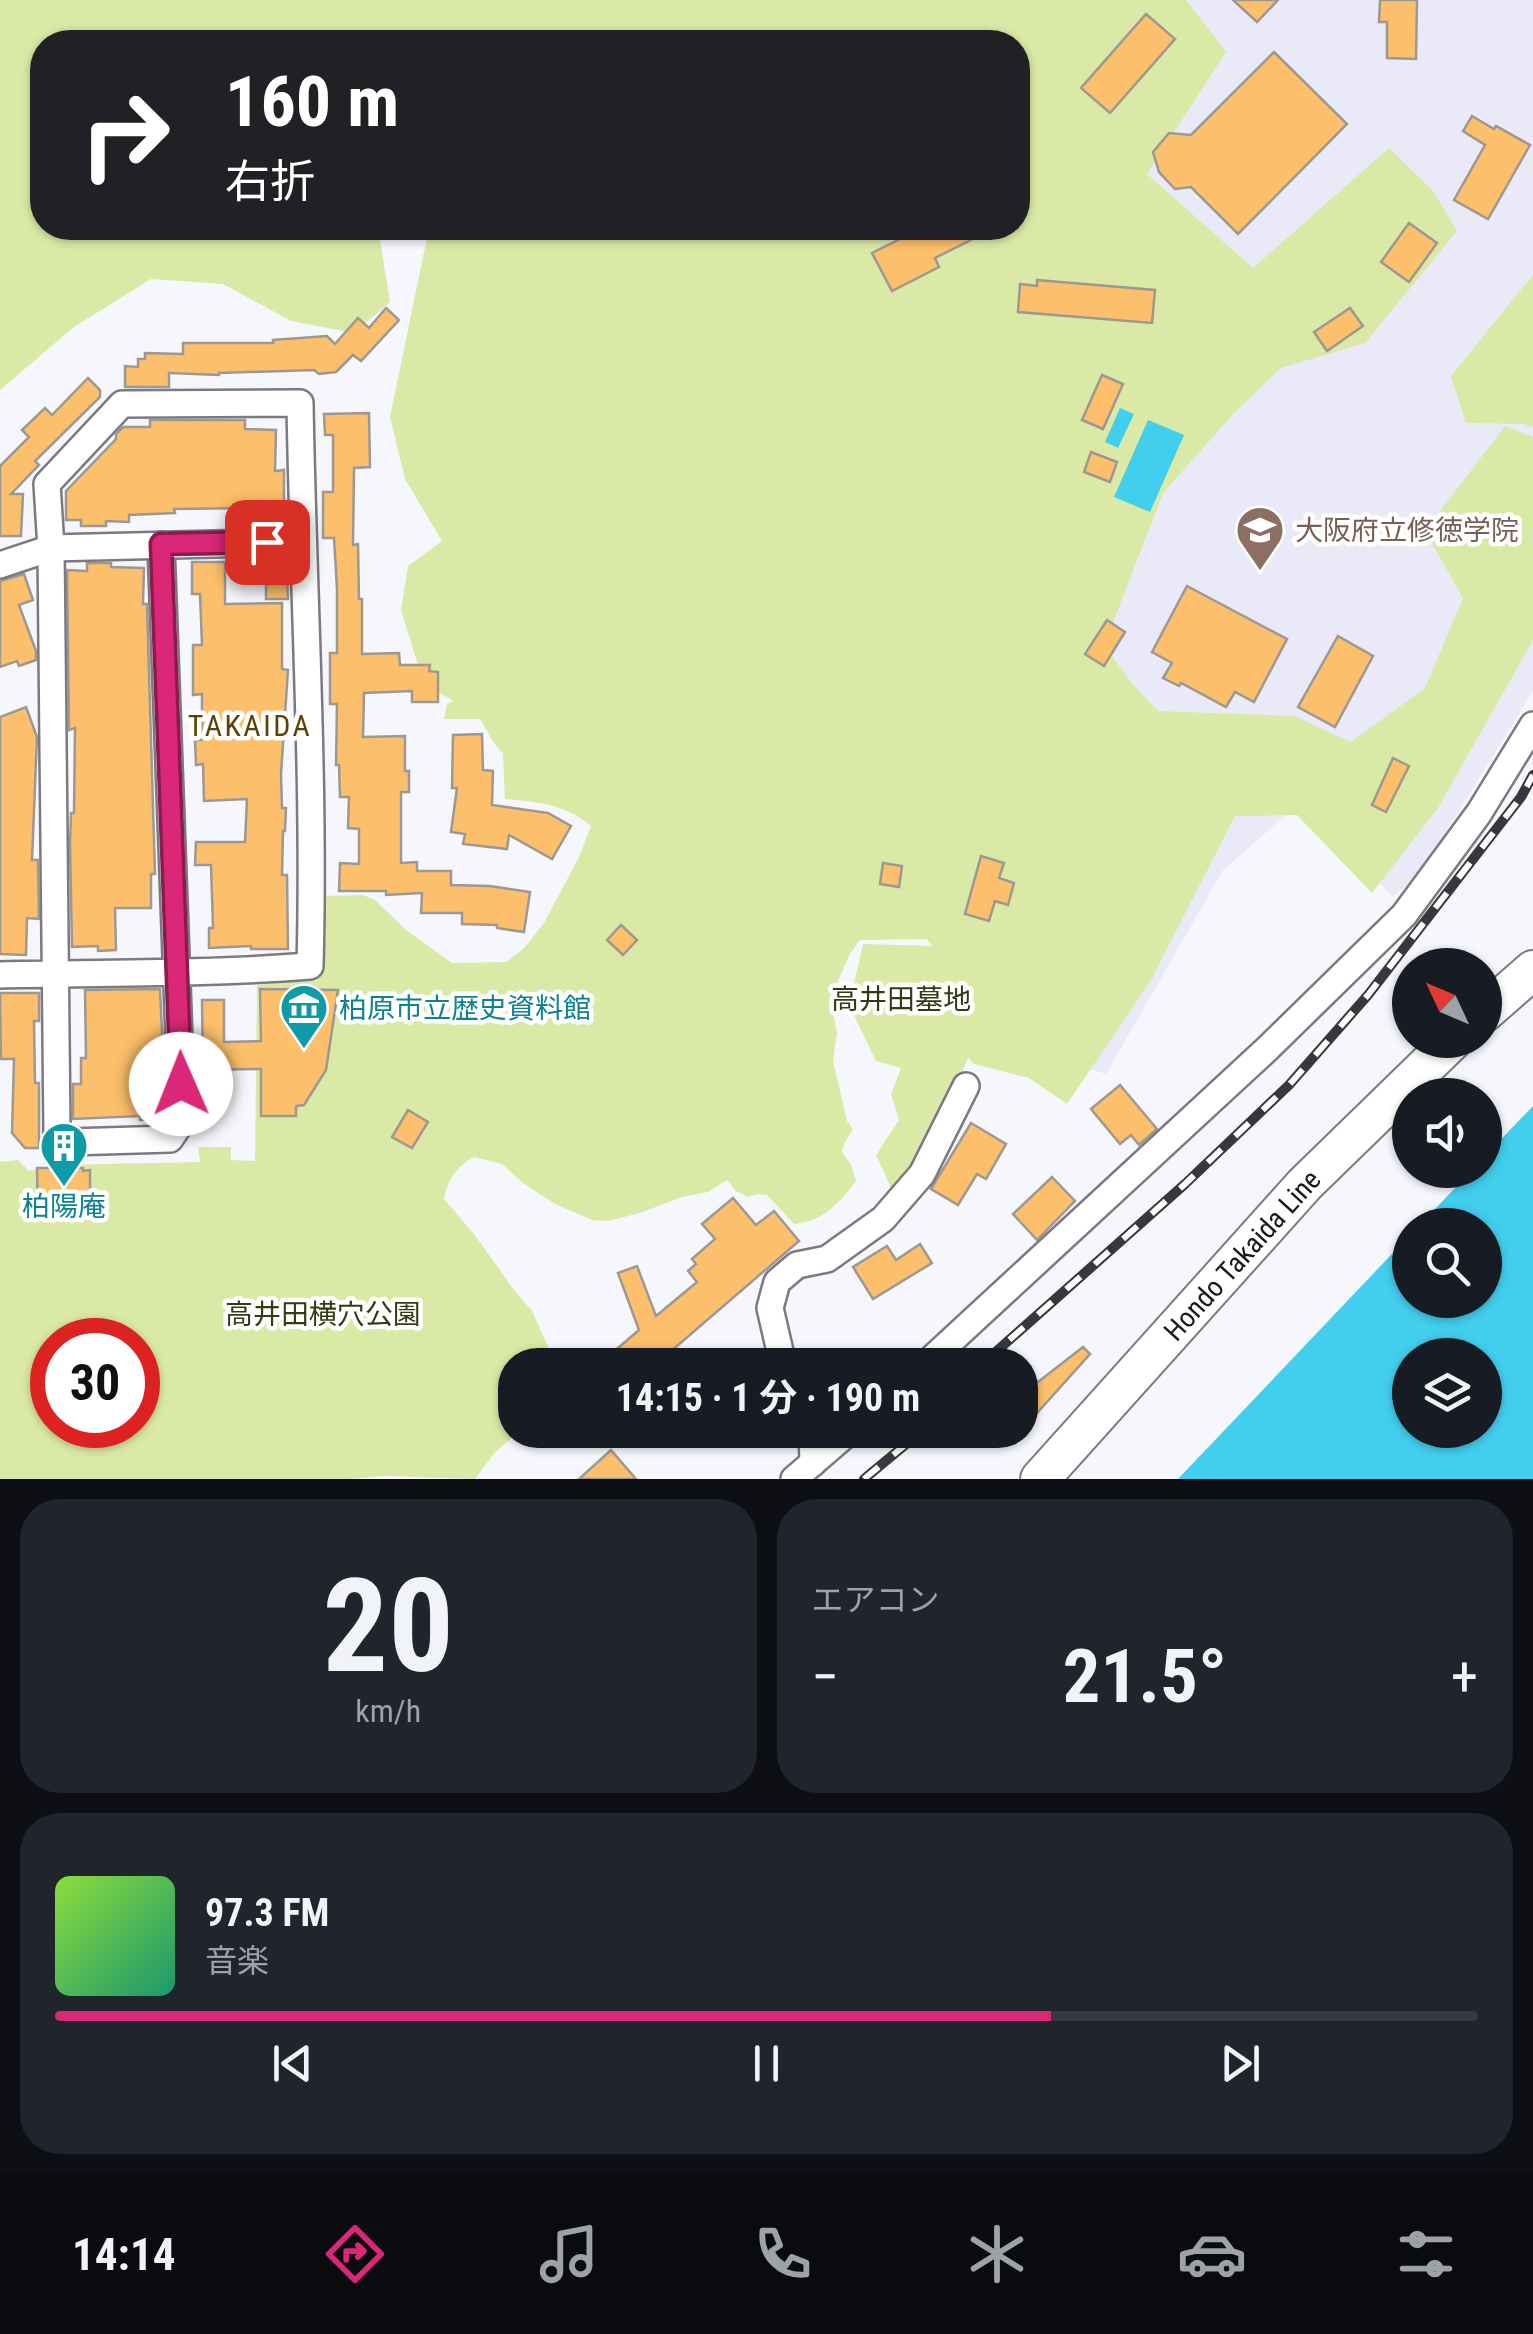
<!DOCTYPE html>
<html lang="ja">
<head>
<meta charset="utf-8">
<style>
  body { margin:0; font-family:"Roboto Condensed","Noto Sans JP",sans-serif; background:#20242c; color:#f1f3f6; height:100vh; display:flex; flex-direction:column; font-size:38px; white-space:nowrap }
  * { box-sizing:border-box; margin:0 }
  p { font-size:32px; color:#9ea1a6 }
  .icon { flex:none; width:55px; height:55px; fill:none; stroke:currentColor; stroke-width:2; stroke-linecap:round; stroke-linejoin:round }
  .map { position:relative; height:1479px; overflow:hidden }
  .side { display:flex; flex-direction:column; gap:20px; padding:20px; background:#0d0f14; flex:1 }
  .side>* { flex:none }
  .hud { position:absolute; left:30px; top:30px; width:1000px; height:210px; border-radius:40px; box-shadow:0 2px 8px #0004; background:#202124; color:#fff; overflow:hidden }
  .needle { width:65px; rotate:314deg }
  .controls { position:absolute; left:1392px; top:948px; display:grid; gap:20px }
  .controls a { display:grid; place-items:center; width:110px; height:110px; border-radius:50%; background:#171b24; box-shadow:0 2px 8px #0004; font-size:50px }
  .speed { position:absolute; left:30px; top:1318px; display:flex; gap:20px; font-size:50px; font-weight:700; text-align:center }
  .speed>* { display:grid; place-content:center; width:130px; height:130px; border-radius:50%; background:#171b24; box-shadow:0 2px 8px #0004; line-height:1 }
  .speed .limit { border:15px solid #d22; background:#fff; color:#111 }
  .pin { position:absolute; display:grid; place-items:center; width:85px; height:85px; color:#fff; margin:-42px; border-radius:20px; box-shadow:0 5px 15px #0006 }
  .me { position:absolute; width:110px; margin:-55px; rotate:359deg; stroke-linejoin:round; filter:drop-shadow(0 0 8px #0008) }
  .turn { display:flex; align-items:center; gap:35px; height:210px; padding:0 30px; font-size:45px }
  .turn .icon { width:130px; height:130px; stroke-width:2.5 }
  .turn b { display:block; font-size:70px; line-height:85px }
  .big { font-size:75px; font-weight:700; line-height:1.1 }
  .side .widget { flex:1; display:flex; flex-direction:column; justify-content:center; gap:15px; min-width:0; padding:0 35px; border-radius:40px; background:#20242c }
  .side .dial { align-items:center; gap:0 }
  .dial b { font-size:130px; line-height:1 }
  .song { display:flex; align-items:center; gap:30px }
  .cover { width:120px; height:120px; border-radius:15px; background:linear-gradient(135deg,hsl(90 70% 55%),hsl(160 70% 35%)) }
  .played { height:10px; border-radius:5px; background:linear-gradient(90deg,#db2777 70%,#363941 70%) }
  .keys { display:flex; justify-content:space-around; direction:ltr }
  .heat { display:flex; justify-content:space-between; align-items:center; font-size:55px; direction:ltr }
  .side .tiles { flex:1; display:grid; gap:20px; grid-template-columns:1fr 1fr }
  .widget:last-child { grid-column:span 2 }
  .trip { position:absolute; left:498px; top:1348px; width:540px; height:100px; border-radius:40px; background:#171b24; box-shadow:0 2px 8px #0004; font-weight:700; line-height:100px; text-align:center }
  .tab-bar { display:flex; height:160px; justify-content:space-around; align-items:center; background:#090b0e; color:#9ea1a6 }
  .tab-bar .icon { width:70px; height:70px }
  .tab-bar .current { color:#db2777 }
  .tab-bar b { font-size:45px; color:#f1f3f6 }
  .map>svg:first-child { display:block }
  .built { fill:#e9e9f7 }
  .green { fill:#dbe9a6; fill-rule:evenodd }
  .water { fill:#42ceed; fill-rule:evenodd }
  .building { fill:#fcbf6b; stroke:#9d9893; stroke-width:2.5 }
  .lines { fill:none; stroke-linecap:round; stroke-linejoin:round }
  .minor-casing { stroke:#7a7a80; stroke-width:30 }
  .secondary-casing { stroke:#7a7a80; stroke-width:42 }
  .minor { stroke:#fff; stroke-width:25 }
  .secondary { stroke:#fff; stroke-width:38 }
  .rail-casing { stroke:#38383a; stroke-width:10 }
  .rail { stroke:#fff; stroke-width:6; stroke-dasharray:19; stroke-linecap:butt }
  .route-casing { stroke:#8e194d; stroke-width:25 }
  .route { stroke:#db2777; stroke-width:18 }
  .labels { text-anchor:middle; stroke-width:9; stroke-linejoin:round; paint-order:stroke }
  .education-label { font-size:28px; fill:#785e54; stroke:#fff; text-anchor:start }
  .park-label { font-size:28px; fill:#343b12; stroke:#fff }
  .culture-label { font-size:28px; fill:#0d838f; stroke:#fff; text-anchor:start }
  .street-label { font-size:28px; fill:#19191b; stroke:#fff }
  .neighbourhood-label { font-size:30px; letter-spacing:2.5px; fill:#5e4105; stroke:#fff }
</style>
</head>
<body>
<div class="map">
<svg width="1533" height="1479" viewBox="0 0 1533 1479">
  <rect width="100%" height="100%" fill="#f6f6fd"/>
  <path class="built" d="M 1108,0 L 1533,0 L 1533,691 L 1420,874 L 1393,897 L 1301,802 L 1223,870 L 1106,1074 L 980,1037 L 1018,228 Z"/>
  <g class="green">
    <path d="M 0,0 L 1186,0 L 1226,52 L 1147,174 L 1253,268 L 1389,148 L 1433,191 L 1457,231 L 1365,343 L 1281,368 L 1234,413 L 1163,493 L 1104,646 L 1135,687 L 1158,711 L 1294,716 L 1351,742 L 1425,688 L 1463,598 L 1425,531 L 1505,426 L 1533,437 L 1533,640 L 1438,808 L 1372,893 L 1297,815 L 1235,816 L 1151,980 L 1067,1104 L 1029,1078 L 974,1064 L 968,1058 L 920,1170 L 894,1194 L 876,1155 L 899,1120 L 891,1094 L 901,1068 L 876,1061 L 849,1005 L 863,944 L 932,946 L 927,939 L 860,940 L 850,954 L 837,983 L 834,1018 L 837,1033 L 833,1061 L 847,1121 L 853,1129 L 844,1144 L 842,1152 L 851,1165 L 856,1181 C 838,1204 824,1221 794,1224 L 767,1195 L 757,1194 L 748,1197 L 736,1191 L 727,1180 L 708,1192 L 682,1197 L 640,1213 L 608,1221 L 592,1220 L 555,1204 L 523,1183 L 502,1164 L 474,1157 C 456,1167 448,1179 444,1199 L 474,1234 L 514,1290 L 532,1311 L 551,1353 L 549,1365 L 515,1365 L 515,1430 L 522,1430 L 495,1452 L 475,1479 L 384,1476 L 351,1479 L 0,1479 L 0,1162 L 18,1160 L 29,1171 L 57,1165 L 200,1162 L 198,1147 L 231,1147 L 231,1160 L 255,1161 L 257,985 L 301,980 L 317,981 L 318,936 L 322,896 L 363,895 L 375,900 L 406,930 L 452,963 L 506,962 L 524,948 L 544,923 L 579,857 L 591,826 C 565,804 538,802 505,799 L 503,753 C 492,744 488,731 480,719 L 444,719 L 447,704 L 454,701 L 438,692 L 419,668 L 401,610 L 408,566 L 442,541 L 405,479 L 390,417 L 429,228 L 1018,228 L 1018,42 L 42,42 L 42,228 L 378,228 L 390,302 L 354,333 L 291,321 L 223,284 L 151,279 L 74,327 L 0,390 ZM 52,1340 L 138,1340 L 138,1425 L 52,1425 Z"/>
    <path d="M 1533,275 L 1533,427 L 1523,424 L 1466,423 L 1451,376 Z"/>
  </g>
  <g class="water">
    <path d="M 1120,408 L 1134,414 L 1118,448 L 1105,442 Z"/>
    <path d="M 1148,420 L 1184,435 L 1150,512 L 1114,497 Z"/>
    <path d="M 1533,1106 L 1533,1479 L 1178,1479 L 1410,1235 L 1410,1300 L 1485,1300 L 1485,1225 L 1420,1225 L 1472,1170 L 1485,1170 L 1485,1156 ZM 1410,1355 L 1485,1355 L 1485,1430 L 1410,1430 Z"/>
  </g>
  <g class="building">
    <path d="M 1233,0 L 1278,0 L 1257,22 Z"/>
    <path d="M 1380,0 L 1417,0 L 1416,59 L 1387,58 L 1387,22 L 1379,22 Z"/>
    <path d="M 1146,14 L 1175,39 L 1110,113 L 1081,88 Z"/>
    <path d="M 1274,52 L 1347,124 L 1238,234 L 1191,187 L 1175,189 L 1159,172 L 1153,152 L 1169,133 L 1191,135 Z"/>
    <path d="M 1472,116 L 1494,129 L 1496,126 L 1530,145 L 1488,219 L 1454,200 L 1485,145 L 1463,131 Z"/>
    <path d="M 1409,223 L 1437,243 L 1409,282 L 1381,262 Z"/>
    <path d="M 922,228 L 995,228 L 935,258 L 939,267 L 892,291 L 872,253 Z"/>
    <path d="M 1037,280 L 1155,290 L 1152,323 L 1018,312 L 1020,284 L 1037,286 Z"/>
    <path d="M 386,308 L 399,320 L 361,361 L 353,355 L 336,372 L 319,374 L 314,370 L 219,373 L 219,375 L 169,373 L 169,387 L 125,387 L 125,366 L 138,367 L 138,359 L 145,359 L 145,353 L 183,354 L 183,343 L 273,343 L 273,340 L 327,336 L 335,344 L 358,318 L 369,328 Z"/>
    <path d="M 1350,308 L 1363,326 L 1327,351 L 1314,332 Z"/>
    <path d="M 1102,375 L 1123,384 L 1103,429 L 1082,420 Z"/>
    <path d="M 88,378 L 100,390 L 100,397 L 35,461 L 39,465 L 11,494 L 23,494 L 21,536 L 0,536 L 0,466 L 29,437 L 22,430 L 45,408 L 52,415 Z"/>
    <path d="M 369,413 L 370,467 L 354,468 L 353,545 L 358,544 L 359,599 L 362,599 L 362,654 L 399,653 L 400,665 L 430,665 L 429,671 L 438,672 L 438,702 L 412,702 L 412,691 L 364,693 L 363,737 L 405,736 L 405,771 L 409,771 L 409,792 L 401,792 L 401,863 L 417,862 L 417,871 L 451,871 L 451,885 L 490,886 L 530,892 L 524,932 L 497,928 L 497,925 L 462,924 L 462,913 L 421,913 L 422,893 L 386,895 L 386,891 L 339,891 L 340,863 L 359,864 L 359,829 L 348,828 L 349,797 L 340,797 L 339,765 L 336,765 L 337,704 L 330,704 L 330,653 L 337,653 L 337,589 L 334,538 L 323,538 L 323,492 L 333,492 L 333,435 L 325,435 L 324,414 Z"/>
    <path d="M 150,420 L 245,420 L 245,429 L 276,430 L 275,471 L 284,470 L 284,513 L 256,513 L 256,508 L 174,509 L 175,513 L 129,515 L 129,522 L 106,521 L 106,526 L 81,526 L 81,520 L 66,520 L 66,491 L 116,439 L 116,434 L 123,427 L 150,427 Z"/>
    <path d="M 1091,452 L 1117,462 L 1110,482 L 1084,472 Z"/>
    <path d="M 192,562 L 225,562 L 225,604 L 282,603 L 282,669 L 288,670 L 281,774 L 282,808 L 286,808 L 285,831 L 283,831 L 282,875 L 287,875 L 288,949 L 251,949 L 251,946 L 209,948 L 209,928 L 213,928 L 211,865 L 195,865 L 196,842 L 245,842 L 247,799 L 204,801 L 203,764 L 196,765 L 195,740 L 202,740 L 202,694 L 193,695 L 193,645 L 202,645 L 200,594 L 192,594 Z"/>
    <path d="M 87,563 L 111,563 L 111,567 L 144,568 L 143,604 L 147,604 L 155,874 L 151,874 L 151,908 L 115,908 L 116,950 L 98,951 L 98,946 L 72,947 L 70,845 L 71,813 L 74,813 L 75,728 L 69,730 L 67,570 L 87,571 Z"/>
    <path d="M 24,574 L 33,600 L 19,605 L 36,651 L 36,660 L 19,666 L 17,661 L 0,667 L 0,581 Z"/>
    <path d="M 266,576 L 287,576 L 288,599 L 266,599 Z"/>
    <path d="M 1187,586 L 1287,639 L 1254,702 L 1235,692 L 1226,707 L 1181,683 L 1179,686 L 1163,678 L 1172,663 L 1152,652 Z"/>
    <path d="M 1107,620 L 1125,632 L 1104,666 L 1085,654 Z"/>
    <path d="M 1338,636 L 1373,656 L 1335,727 L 1298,707 Z"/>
    <path d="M 26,707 L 37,737 L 32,860 L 38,860 L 39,919 L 27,918 L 26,955 L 0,954 L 0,717 Z"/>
    <path d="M 482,734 L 483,770 L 493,771 L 492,805 L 548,813 L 571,826 L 552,859 L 509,835 L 507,849 L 463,844 L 465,834 L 451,832 L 457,788 L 452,788 L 453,735 Z"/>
    <path d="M 1393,758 L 1409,766 L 1386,812 L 1372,805 Z"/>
    <path d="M 981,856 L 1004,863 L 999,878 L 1014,883 L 1008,905 L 995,901 L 989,921 L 965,914 Z"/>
    <path d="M 883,863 L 902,866 L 899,887 L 880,884 Z"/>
    <path d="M 621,925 L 637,940 L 623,955 L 607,940 Z"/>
    <path d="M 160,989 L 166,1116 L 164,1119 L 140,1120 L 140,1116 L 73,1119 L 73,1084 L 81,1084 L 81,1058 L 86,1058 L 85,990 Z"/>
    <path d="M 260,989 L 338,990 L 326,1070 L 304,1105 L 296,1106 L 296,1116 L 261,1116 L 261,1069 L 203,1070 L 202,1000 L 224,1000 L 224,1042 L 261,1041 Z"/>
    <path d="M 0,993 L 39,993 L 39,1021 L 34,1021 L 35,1083 L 39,1083 L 39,1148 L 25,1148 L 12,1133 L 14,1059 L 1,1059 Z"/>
    <path d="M 1120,1085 L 1157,1129 L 1139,1145 L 1131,1135 L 1120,1144 L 1091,1109 Z"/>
    <path d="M 408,1110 L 428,1122 L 412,1148 L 392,1137 Z"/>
    <path d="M 971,1123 L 1006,1144 L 986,1179 L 977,1174 L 958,1205 L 931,1189 Z"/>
    <path d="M 37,1168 L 83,1168 L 83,1171 L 90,1170 L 90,1210 L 38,1210 Z"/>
    <path d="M 1052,1177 L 1075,1201 L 1037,1240 L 1013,1214 Z"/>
    <path d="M 733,1198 L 756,1225 L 774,1211 L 799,1241 L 655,1365 L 622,1365 L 612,1353 L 639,1330 L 618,1273 L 637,1266 L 656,1316 L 697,1282 L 688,1271 L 696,1264 L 692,1259 L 715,1239 L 702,1224 Z"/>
    <path d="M 920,1244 L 932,1263 L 873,1299 L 853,1267 L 887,1246 L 896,1260 Z"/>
    <path d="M 1083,1347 L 1090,1354 L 1020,1432 L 1020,1396 Z"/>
    <path d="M 611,1450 L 636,1479 L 579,1479 Z"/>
  </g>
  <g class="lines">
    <g class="minor-casing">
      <g id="minor">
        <path d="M 0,565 L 51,548 L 302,542"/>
        <path d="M 0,975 C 103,973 207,974 310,966 C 315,779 303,591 300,403 L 122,404 L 47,484 L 51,548 L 57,1133 L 70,1142 L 170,1139 L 182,1121 L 161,545"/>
        <path d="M 787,1365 L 782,1360 L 770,1308 L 777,1282 L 797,1265 L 827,1259 L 883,1219 L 922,1174 L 966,1086"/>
        <path d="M 925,1365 L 1267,1049 L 1404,915 L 1479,813 L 1533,725"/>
        <path d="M 812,1430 L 813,1463"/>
        <path d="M 794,1479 L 851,1430"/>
      </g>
    </g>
    <g class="secondary-casing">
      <g id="secondary">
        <path d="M 1485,1012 L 1533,970"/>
        <path d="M 1040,1479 L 1305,1184 L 1453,1040"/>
      </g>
    </g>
    <use href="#minor" class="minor"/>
    <use href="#secondary" class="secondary"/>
    <g class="rail-casing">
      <g id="rail">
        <path d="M 981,1365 L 1185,1184 L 1289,1085 L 1368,995 L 1521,797 L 1533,775"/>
        <path d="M 864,1479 L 923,1430"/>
      </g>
    </g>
    <use href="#rail" class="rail"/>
  </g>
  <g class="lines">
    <g class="route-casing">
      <path id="route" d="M 181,1084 L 161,544 L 267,542"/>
    </g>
    <use href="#route" class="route"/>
  </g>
  <defs>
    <g id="school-pin" transform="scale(2.5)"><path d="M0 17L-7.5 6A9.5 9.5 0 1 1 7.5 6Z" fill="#8d6e63" stroke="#fff"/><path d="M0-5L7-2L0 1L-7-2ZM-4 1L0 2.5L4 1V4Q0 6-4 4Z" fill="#fff"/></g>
    <g id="museum-pin" transform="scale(2.5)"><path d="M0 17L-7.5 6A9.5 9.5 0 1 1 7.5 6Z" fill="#0f9aa8" stroke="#fff"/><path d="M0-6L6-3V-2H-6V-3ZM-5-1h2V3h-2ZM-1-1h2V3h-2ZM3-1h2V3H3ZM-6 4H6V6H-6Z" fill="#fff"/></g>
    <g id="building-pin" transform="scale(2.5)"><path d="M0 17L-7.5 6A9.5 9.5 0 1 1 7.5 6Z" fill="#0f9aa8" stroke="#fff"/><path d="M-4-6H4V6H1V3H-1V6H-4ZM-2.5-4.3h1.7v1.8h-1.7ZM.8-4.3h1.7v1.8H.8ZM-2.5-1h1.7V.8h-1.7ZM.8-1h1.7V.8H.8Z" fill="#fff"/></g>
  </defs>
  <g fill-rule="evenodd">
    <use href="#school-pin" x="1260" y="530"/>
    <use href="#museum-pin" x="304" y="1008"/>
    <use href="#building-pin" x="64" y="1146"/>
  </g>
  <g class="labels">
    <g class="education-label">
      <text x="1295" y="540">大阪府立修徳学院</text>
    </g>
    <g class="park-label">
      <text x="901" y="1009">高井田墓地</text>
      <text x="323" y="1324">高井田横穴公園</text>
    </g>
    <g class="culture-label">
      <text x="339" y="1018">柏原市立歴史資料館</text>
      <text x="64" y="1216" text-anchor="middle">柏陽庵</text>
    </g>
    <g class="street-label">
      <text transform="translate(1242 1255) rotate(-48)" y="10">Hondo Takaida Line</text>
    </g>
    <g class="neighbourhood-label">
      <text x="250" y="736">TAKAIDA</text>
    </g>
  </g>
</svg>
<div class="controls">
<a><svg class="needle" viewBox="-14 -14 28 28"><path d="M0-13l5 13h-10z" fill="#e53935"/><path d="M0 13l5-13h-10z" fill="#9ea1a6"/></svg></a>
<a><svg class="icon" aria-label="sound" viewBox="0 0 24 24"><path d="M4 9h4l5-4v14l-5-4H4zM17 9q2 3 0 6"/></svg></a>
<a><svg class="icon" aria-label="search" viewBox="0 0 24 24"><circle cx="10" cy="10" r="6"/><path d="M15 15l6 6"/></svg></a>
<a><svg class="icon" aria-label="layers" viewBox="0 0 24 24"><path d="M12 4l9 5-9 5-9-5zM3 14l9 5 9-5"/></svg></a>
</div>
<div class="speed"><div class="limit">30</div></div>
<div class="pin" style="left:267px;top:542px;background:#d93025"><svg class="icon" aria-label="arrive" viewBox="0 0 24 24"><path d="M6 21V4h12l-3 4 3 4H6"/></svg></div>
<svg class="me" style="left:181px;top:1084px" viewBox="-20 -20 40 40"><circle r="19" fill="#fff"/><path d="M0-13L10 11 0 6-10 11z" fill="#db2777"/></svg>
<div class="trip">14:15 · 1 分 · 190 m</div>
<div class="hud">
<div class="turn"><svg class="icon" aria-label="right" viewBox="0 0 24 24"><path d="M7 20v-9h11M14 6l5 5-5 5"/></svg><div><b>160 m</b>右折</div></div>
</div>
</div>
<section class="side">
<div class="tiles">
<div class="widget dial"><b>20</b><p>km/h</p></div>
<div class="widget"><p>エアコン</p>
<div class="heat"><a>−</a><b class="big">21.5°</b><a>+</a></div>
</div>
<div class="widget">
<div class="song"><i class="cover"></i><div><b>97.3 FM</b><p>音楽</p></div></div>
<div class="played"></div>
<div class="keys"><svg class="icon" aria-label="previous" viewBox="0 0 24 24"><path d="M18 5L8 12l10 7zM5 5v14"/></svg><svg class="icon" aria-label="pause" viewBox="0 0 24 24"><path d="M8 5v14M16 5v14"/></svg><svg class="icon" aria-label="next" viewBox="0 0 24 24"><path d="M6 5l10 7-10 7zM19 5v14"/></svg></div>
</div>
</div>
</section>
<nav class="tab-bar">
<b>14:14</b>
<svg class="icon current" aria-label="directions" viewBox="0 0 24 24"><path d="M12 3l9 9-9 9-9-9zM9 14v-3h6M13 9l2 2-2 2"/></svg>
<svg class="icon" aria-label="music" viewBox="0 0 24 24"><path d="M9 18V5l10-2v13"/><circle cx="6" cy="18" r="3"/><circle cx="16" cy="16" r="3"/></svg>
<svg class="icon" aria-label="phone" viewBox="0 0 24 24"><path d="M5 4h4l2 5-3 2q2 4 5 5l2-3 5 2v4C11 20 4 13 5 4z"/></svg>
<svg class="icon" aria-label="climate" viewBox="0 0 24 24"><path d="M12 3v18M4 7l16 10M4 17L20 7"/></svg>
<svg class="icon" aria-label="car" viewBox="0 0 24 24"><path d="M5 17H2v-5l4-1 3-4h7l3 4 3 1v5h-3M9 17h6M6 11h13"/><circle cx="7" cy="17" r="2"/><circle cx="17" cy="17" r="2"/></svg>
<svg class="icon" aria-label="filters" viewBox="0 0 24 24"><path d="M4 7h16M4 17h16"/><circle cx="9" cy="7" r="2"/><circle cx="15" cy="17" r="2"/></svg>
</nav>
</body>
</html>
